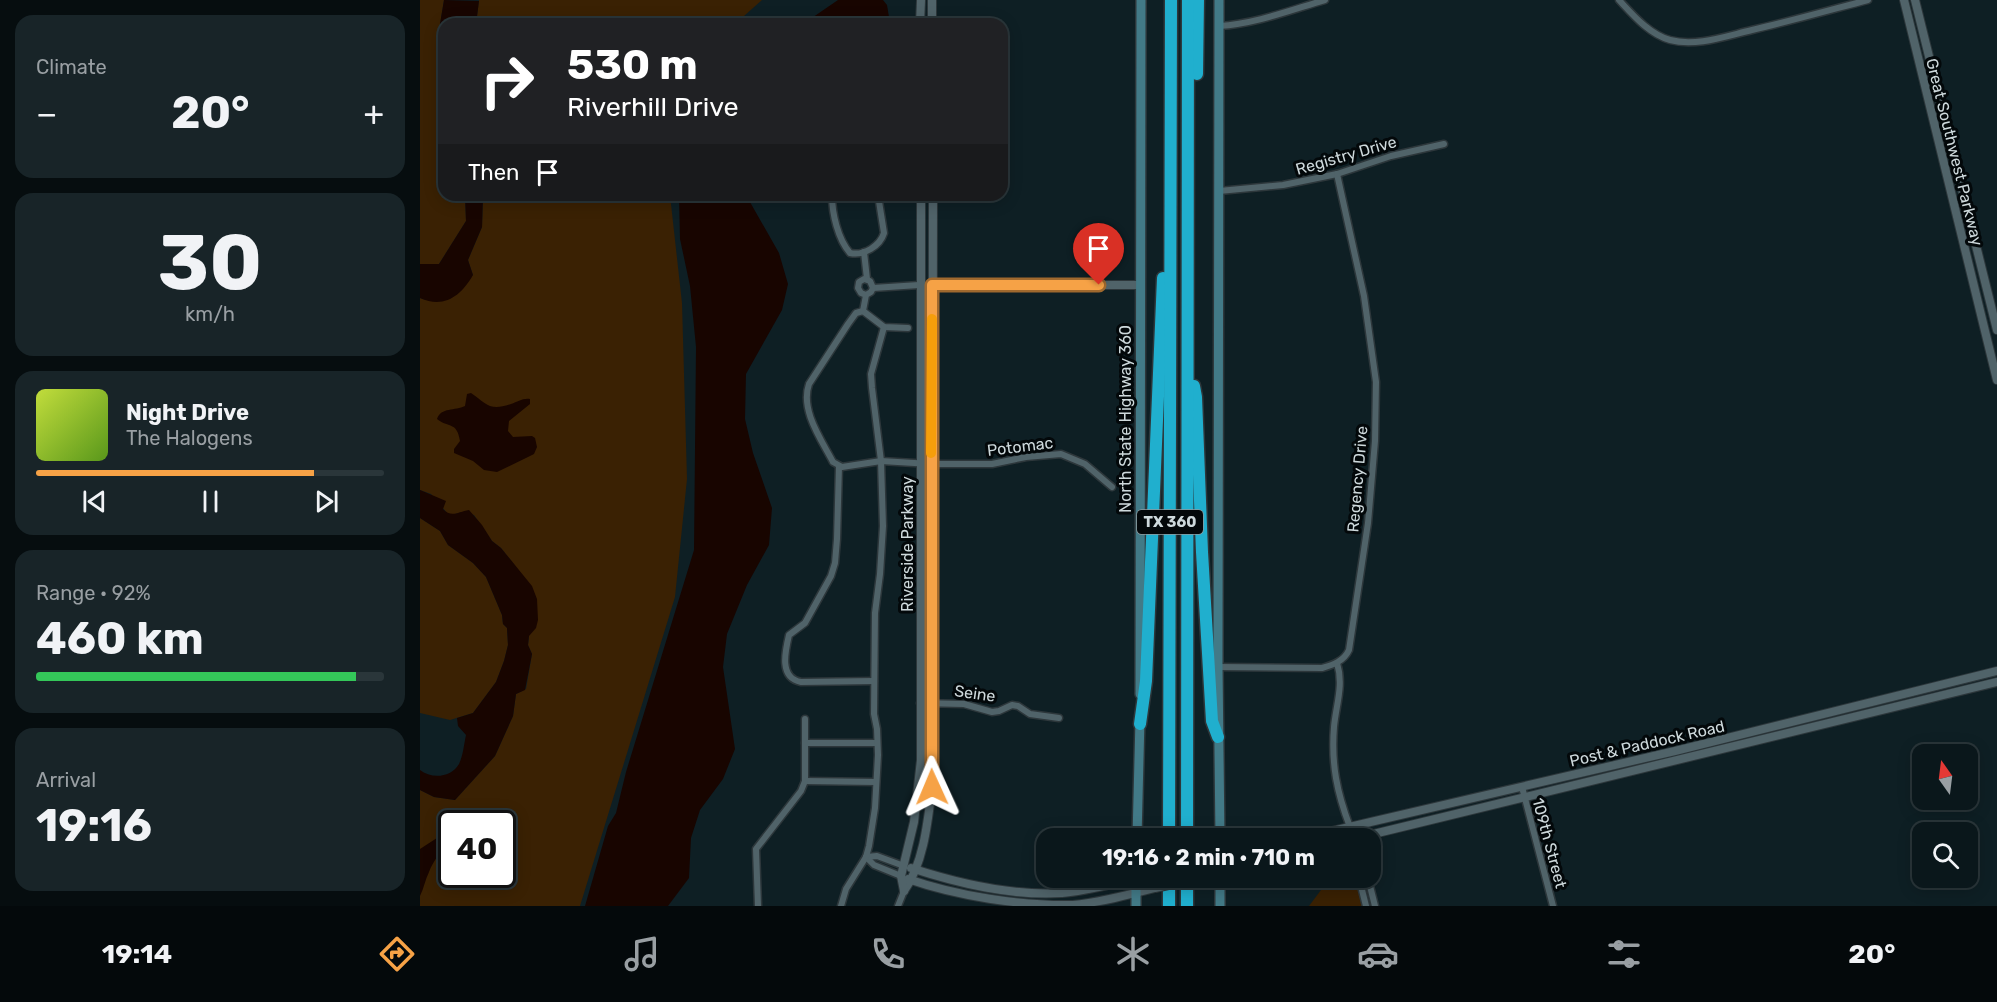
<!DOCTYPE html>
<html lang="en">
<head>
<meta charset="utf-8">
<style>
  body { margin:0; font-family:Rubik,sans-serif; background:#182428; color:#f1f3f6; height:100vh; display:flex; flex-direction:column; font-size:22px; white-space:nowrap }
  * { box-sizing:border-box; margin:0 }
  p { font-size:20px; color:#999fa3 }
  .icon { flex:none; width:33px; height:33px; fill:none; stroke:currentColor; stroke-width:2; stroke-linecap:round; stroke-linejoin:round }
  .map { position:relative; flex:1; overflow:hidden }
  .drawer { display:flex; flex-direction:column; gap:15px; padding:15px; background:#060d0f; width:420px }
  .drawer>* { flex:none }
  .banner { position:absolute; left:18px; top:18px; width:570px; height:183px; border-radius:18px; box-shadow:0 3px 15px #0003,0 0 0 2px #2a363a; background:#202124; color:#fff; overflow:hidden }
  .needle { width:39px; rotate:346deg }
  .buttons { position:absolute; left:1492px; top:744px; display:grid; gap:12px }
  .buttons a { display:grid; place-items:center; width:66px; height:66px; border-radius:12px; background:#0a171b; box-shadow:0 3px 15px #0003,0 0 0 2px #2a363a; font-size:30px }
  .speed { position:absolute; left:18px; top:810px; display:flex; gap:12px; font-size:30px; font-weight:700; text-align:center }
  .speed>* { display:grid; place-content:center; width:78px; height:78px; border-radius:50%; background:#0a171b; box-shadow:0 3px 15px #0003,0 0 0 2px #2a363a; line-height:1 }
  .speed .limit { border:3px solid #111; border-radius:9px; background:#fff; color:#111 }
  .pin { position:absolute; display:grid; place-items:center; width:51px; height:51px; color:#fff; margin:-62px -26px; border-radius:50% 50% 50% 0; rotate:-45deg; box-shadow:0 0 6px #0007 }
  .pin .icon { rotate:45deg }
  .me { position:absolute; width:66px; margin:-33px; rotate:359deg; stroke-linejoin:round; filter:drop-shadow(0 0 4px #0008) }
  .turn { display:flex; align-items:center; gap:21px; height:126px; padding:0 30px; font-size:27px }
  .turn .icon { width:78px; height:78px; stroke-width:2.5 }
  .turn b { display:block; font-size:42px; line-height:51px }
  .then { display:flex; align-items:center; height:57px; padding:0 30px; background:#0003; gap:12px; font-size:22px }
  .big { font-size:45px; font-weight:700; line-height:1.1 }
  .drawer .tile { flex:1; display:flex; flex-direction:column; justify-content:center; gap:9px; min-width:0; padding:0 21px; border-radius:18px; background:#182428 }
  .drawer .dial { align-items:center; gap:0 }
  .dial b { font-size:78px; line-height:1 }
  .song { display:flex; align-items:center; gap:18px }
  .cover { width:72px; height:72px; border-radius:9px; background:linear-gradient(135deg,hsl(70 70% 55%),hsl(90 70% 35%)) }
  .played { height:6px; border-radius:3px; background:linear-gradient(90deg,#f6a246 80%,#2a363a 80%) }
  .keys { display:flex; justify-content:space-around; direction:ltr }
  .heat { display:flex; justify-content:space-between; align-items:center; font-size:33px; direction:ltr }
  .charge { height:9px; border-radius:4px; background:linear-gradient(90deg,#34c759 92%,#2a363a 0) }
  .trip { position:absolute; left:616px; top:828px; width:345px; height:60px; border-radius:18px; background:#0a171b; box-shadow:0 3px 15px #0003,0 0 0 2px #2a363a; font-weight:700; line-height:60px; text-align:center }
  .tab-bar { display:flex; height:96px; justify-content:space-around; align-items:center; background:#04090b; color:#999fa3 }
  .tab-bar .icon { width:42px; height:42px }
  .tab-bar .active { color:#f6a246 }
  .tab-bar b { font-size:27px; color:#f1f3f6 }
  main { display:flex; flex:1; min-height:0 }
  .map>svg:first-child { display:block }
  .green { fill:#3a2103; fill-rule:evenodd }
  .water { fill:#180500 }
  .lines { fill:none; stroke-linecap:round; stroke-linejoin:round }
  .minor-casing { stroke:#2d373b; stroke-width:9 }
  .tertiary-casing { stroke:#2d373b; stroke-width:10 }
  .secondary-casing { stroke:#2d373b; stroke-width:12 }
  .motorway-casing { stroke:#2d373b; stroke-width:15 }
  .minor { stroke:#506369; stroke-width:6 }
  .tertiary { stroke:#506369; stroke-width:8 }
  .secondary { stroke:#427a87; stroke-width:9 }
  .motorway { stroke:#20afce; stroke-width:12 }
  .tertiary-bridge-casing { stroke:#2d373b; stroke-width:10; stroke-linecap:butt }
  .tertiary-bridge { stroke:#506369; stroke-width:8 }
  .route-casing { stroke:#a0692e; stroke-width:15 }
  .route { stroke:#f6a246; stroke-width:10 }
  .slow { stroke:#f59e0b; stroke-width:10 }
  .labels { text-anchor:middle; stroke-width:6; stroke-linejoin:round; paint-order:stroke }
  .shield { fill:#03080a; stroke:#919a9d; stroke-width:1.5 }
  .shield-label { font-size:15px; font-weight:bold; fill:#ced9dc }
  .street-label { font-size:16px; fill:#ced9dc; stroke:#03080a }
</style>
</head>
<body>
<main>
<section class="drawer">
<div class="tile"><p>Climate</p>
<div class="heat"><a>−</a><b class="big">20°</b><a>+</a></div>
</div>
<div class="tile dial"><b>30</b><p>km/h</p></div>
<div class="tile">
<div class="song"><i class="cover"></i><div><b>Night Drive</b><p>The Halogens</p></div></div>
<div class="played"></div>
<div class="keys"><svg class="icon" aria-label="previous" viewBox="0 0 24 24"><path d="M18 5L8 12l10 7zM5 5v14"/></svg><svg class="icon" aria-label="pause" viewBox="0 0 24 24"><path d="M8 5v14M16 5v14"/></svg><svg class="icon" aria-label="next" viewBox="0 0 24 24"><path d="M6 5l10 7-10 7zM19 5v14"/></svg></div>
</div>
<div class="tile"><p>Range · 92%</p><b class="big">460 km</b><div class="charge"></div></div>
<div class="tile"><p>Arrival</p><b class="big">19:16</b></div>
</section>
<div class="map">
<svg width="1577" height="906" viewBox="0 0 1577 906">
  <rect width="100%" height="100%" fill="#0e1f24"/>
  <g class="green">
    <path d="M 0,0 L 24,0 L 20,24 L 24,53 L 24,195 L 45,195 L 46,221 L 19,264 L 0,264 Z"/>
    <path d="M 59,0 L 342,0 L 315,24 L 56,24 Z"/>
    <path d="M 63,195 L 250,195 L 262,303 L 267,479 L 255,597 L 160,906 L 0,906 L 0,790 L 14,797 L 35,800 L 75,756 L 93,716 L 96,694 L 106,689 L 112,654 L 108,645 L 109,636 L 96,567 L 81,548 L 72,541 L 54,515 L 42,512 L 32,515 L 28,514 L 11,494 L 0,490 L 0,298 L 6,300 L 53,275 L 48,260 L 62,227 ZM 32,824 L 82,824 L 82,874 L 32,874 Z"/>
    <path d="M 0,518 L 20,531 L 28,545 L 53,563 L 66,577 L 82,615 L 83,624 L 87,628 L 88,645 L 84,661 L 76,682 L 53,713 L 30,720 L 0,713 Z"/>
    <path d="M 910,878 L 936,878 L 943,906 L 889,906 Z"/>
  </g>
  <g class="water">
    <path d="M 24,0 L 59,1 L 56,24 L 24,24 L 24,53 L 20,24 Z"/>
    <path d="M 418,0 L 463,0 L 467,5 L 470,23 L 383,24 Z"/>
    <path d="M 45,195 L 63,195 L 62,227 L 48,260 L 53,275 C 41,296 24,309 0,298 L 0,264 L 19,264 L 46,221 Z"/>
    <path d="M 259,195 L 326,195 L 359,253 L 368,284 L 362,310 L 326,374 L 325,419 L 333,453 L 352,508 L 349,545 L 327,585 L 307,634 L 303,667 L 315,749 L 303,779 L 280,810 L 271,838 L 269,878 L 248,906 L 165,906 L 188,826 L 196,813 L 206,772 L 274,550 L 276,347 L 270,286 L 260,239 Z"/>
    <path d="M 51,393 C 66,403 69,412 91,404 C 98,402 102,398 110,399 L 110,404 L 89,421 L 88,431 L 93,437 L 112,436 L 115,438 L 117,447 L 114,454 L 108,457 L 77,472 L 64,470 L 53,461 L 34,453 L 34,449 L 40,441 C 37,421 28,428 17,419 C 21,407 35,411 45,406 L 47,394 Z"/>
    <path d="M 0,490 L 26,501 L 23,509 C 31,518 38,512 49,510 L 62,525 L 72,541 L 81,548 L 112,586 L 117,599 L 118,620 L 116,628 L 109,636 L 108,645 L 112,654 L 105,690 L 96,694 L 93,716 L 75,756 L 35,800 L 14,797 L 0,790 L 0,770 C 11,779 31,778 39,764 C 43,756 44,744 46,735 L 38,726 L 37,718 L 53,713 L 76,682 L 84,661 L 88,645 L 87,628 L 83,624 L 82,615 L 66,577 L 53,563 L 28,545 L 20,531 L 0,518 Z"/>
    <path d="M 20,836 L 25,840 C 23,852 13,860 9,872 C 5,880 4,888 0,896 L 0,849 Z"/>
  </g>
  <g class="lines">
    <g class="minor-casing">
      <g id="minor">
        <path d="M 1199,0 C 1213,15 1229,34 1250,40 C 1276,47 1306,36 1332,30 C 1371,21 1410,10 1448,0"/>
        <path d="M 799,26 C 835,24 871,10 905,0"/>
        <path d="M 799,191 L 863,185 L 917,174 L 971,156 L 1024,144"/>
        <path d="M 412,195 C 412,214 418,239 430,253 C 444,256 460,246 464,233 L 458,195"/>
        <path d="M 444,252 L 447,279"/>
        <path d="M 453,288 L 499,285"/>
        <path d="M 446,295 L 441,293 L 438,288 L 439,282 L 444,279 L 450,281 L 453,288 L 451,292 L 446,295 L 443,311 L 464,327 L 488,328"/>
        <path d="M 443,311 L 436,313 L 428,324 L 389,384 C 380,410 401,439 413,462 L 422,467 L 461,461 L 511,464 L 572,464 L 606,457 L 641,454 L 665,464 L 692,487"/>
        <path d="M 419,466 L 417,539 L 415,563 L 411,576 L 385,623 L 369,635 C 365,652 359,678 381,682 L 454,681"/>
        <path d="M 917,663 C 924,685 916,705 914,727 C 911,764 917,793 930,827"/>
        <path d="M 798,667 L 902,668 C 913,665 924,661 929,650 L 948,523 L 955,441 L 956,382 L 944,296 L 917,174"/>
        <path d="M 500,703 L 544,704 L 572,712 L 579,711 L 592,705 L 598,706 L 610,714 L 639,718"/>
        <path d="M 385,743 L 457,743"/>
        <path d="M 385,781 L 456,782"/>
        <path d="M 1102,787 L 1133,906"/>
        <path d="M 446,857 L 454,865 L 481,876"/>
        <path d="M 446,857 L 457,856 L 484,866"/>
        <path d="M 939,878 L 946,906"/>
        <path d="M 948,878 L 955,906"/>
        <path d="M 338,906 L 336,849 L 381,791 L 385,781 L 385,719"/>
        <path d="M 421,906 L 426,889 L 446,857 L 449,846 L 455,808 L 458,755 L 457,729 L 454,714 L 455,613 L 460,574 L 463,526 L 461,461 L 452,388 L 451,374 L 464,327"/>
        <path d="M 478,906 L 484,891"/>
      </g>
    </g>
    <g class="tertiary-casing">
      <g id="tertiary">
        <path d="M 512,0 L 512,24"/>
        <path d="M 1484,0 L 1577,380"/>
        <path d="M 1495,0 L 1577,330"/>
        <path d="M 500,24 L 501,0"/>
        <path d="M 509,285 L 720,285"/>
        <path d="M 882,838 L 1255,751 L 1577,671"/>
        <path d="M 929,838 L 930,827"/>
        <path d="M 937,838 L 1577,682"/>
        <path d="M 491,868 C 540,884 591,896 642,893 C 668,891 694,883 719,878"/>
        <path d="M 488,879 C 537,896 601,906 653,905 C 681,902 708,895 735,888"/>
        <path d="M 484,891 C 504,863 508,820 512,787 L 513,195"/>
        <path d="M 484,891 L 481,876 L 494,822 L 501,760 L 501,195"/>
      </g>
    </g>
    <g class="secondary-casing">
      <g id="secondary">
        <path d="M 799,0 L 798,667 L 800,838"/>
        <path d="M 720,694 L 721,0"/>
        <path d="M 717,838 L 720,719"/>
        <path d="M 716,878 L 716,906"/>
        <path d="M 800,906 L 800,878"/>
      </g>
    </g>
    <g class="motorway-casing">
      <g id="motorway">
        <path d="M 777,74 L 778,0"/>
        <path d="M 774,386 L 776,397 L 782,552 L 792,721 L 798,737"/>
        <path d="M 720,724 L 726,681 L 743,278"/>
        <path d="M 749,838 L 751,0"/>
        <path d="M 767,838 L 768,0"/>
        <path d="M 749,906 L 749,878"/>
        <path d="M 767,906 L 767,878"/>
      </g>
    </g>
    <use href="#minor" class="minor"/>
    <use href="#tertiary" class="tertiary"/>
    <use href="#secondary" class="secondary"/>
    <use href="#motorway" class="motorway"/>
    <g class="tertiary-bridge-casing">
      <path id="tertiary-bridge" d="M 735,888 L 779,878"/>
    </g>
    <use href="#tertiary-bridge" class="tertiary-bridge"/>
  </g>
  <g class="lines">
    <g class="route-casing">
      <path id="route" d="M 512,787 L 512,285 L 679,285"/>
    </g>
    <use href="#route" class="route"/>
    <path class="slow" d="M 511,453 L 512,319"/>
  </g>
  <g class="labels">
    <rect class="shield" x="717" y="510" width="66" height="24" rx="4.5"/>
    <g class="shield-label">
      <text x="750" y="527">TX 360</text>
    </g>
    <g class="street-label">
      <text transform="translate(1535 152) rotate(76)" y="6">Great Southwest Parkway</text>
      <text transform="translate(926 155) rotate(-16)" y="6">Registry Drive</text>
      <text transform="translate(705 419) rotate(-90)" y="6">North State Highway 360</text>
      <text transform="translate(600 446) rotate(-7)" y="6">Potomac</text>
      <text transform="translate(937 479) rotate(-85)" y="6">Regency Drive</text>
      <text transform="translate(487 544) rotate(-90)" y="6">Riverside Parkway</text>
      <text transform="translate(555 693) rotate(8)" y="6">Seine</text>
      <text transform="translate(1227 743) rotate(-13)" y="6">Post &amp; Paddock Road</text>
      <text transform="translate(1130 843) rotate(75)" y="6">109th Street</text>
    </g>
  </g>
</svg>
<div class="buttons">
<a><svg class="needle" viewBox="-14 -14 28 28"><path d="M0-13l5 13h-10z" fill="#e53935"/><path d="M0 13l5-13h-10z" fill="#999fa3"/></svg></a>
<a><svg class="icon" aria-label="search" viewBox="0 0 24 24"><circle cx="10" cy="10" r="6"/><path d="M15 15l6 6"/></svg></a>
</div>
<div class="speed"><div class="limit">40</div></div>
<div class="pin" style="left:679px;top:285px;background:#d93025"><svg class="icon" aria-label="arrive" viewBox="0 0 24 24"><path d="M6 21V4h12l-3 4 3 4H6"/></svg></div>
<svg class="me" style="left:512px;top:787px" viewBox="-20 -20 40 40"><path d="M0-17L14 15 0 8-14 15z" fill="#f6a246" stroke="#fff" stroke-width="4"/></svg>
<div class="trip">19:16 · 2 min · 710 m</div>
<div class="banner">
<div class="turn"><svg class="icon" aria-label="right" viewBox="0 0 24 24"><path d="M7 20v-9h11M14 6l5 5-5 5"/></svg><div><b>530 m</b>Riverhill Drive</div></div>
<div class="then">Then<svg class="icon" aria-label="arrive" viewBox="0 0 24 24"><path d="M6 21V4h12l-3 4 3 4H6"/></svg></div>
</div>
</div>
</main>
<nav class="tab-bar">
<b>19:14</b>
<svg class="icon active" aria-label="directions" viewBox="0 0 24 24"><path d="M12 3l9 9-9 9-9-9zM9 14v-3h6M13 9l2 2-2 2"/></svg>
<svg class="icon" aria-label="music" viewBox="0 0 24 24"><path d="M9 18V5l10-2v13"/><circle cx="6" cy="18" r="3"/><circle cx="16" cy="16" r="3"/></svg>
<svg class="icon" aria-label="phone" viewBox="0 0 24 24"><path d="M5 4h4l2 5-3 2q2 4 5 5l2-3 5 2v4C11 20 4 13 5 4z"/></svg>
<svg class="icon" aria-label="climate" viewBox="0 0 24 24"><path d="M12 3v18M4 7l16 10M4 17L20 7"/></svg>
<svg class="icon" aria-label="car" viewBox="0 0 24 24"><path d="M5 17H2v-5l4-1 3-4h7l3 4 3 1v5h-3M9 17h6M6 11h13"/><circle cx="7" cy="17" r="2"/><circle cx="17" cy="17" r="2"/></svg>
<svg class="icon" aria-label="filters" viewBox="0 0 24 24"><path d="M4 7h16M4 17h16"/><circle cx="9" cy="7" r="2"/><circle cx="15" cy="17" r="2"/></svg>
<b>20°</b>
</nav>
</body>
</html>
